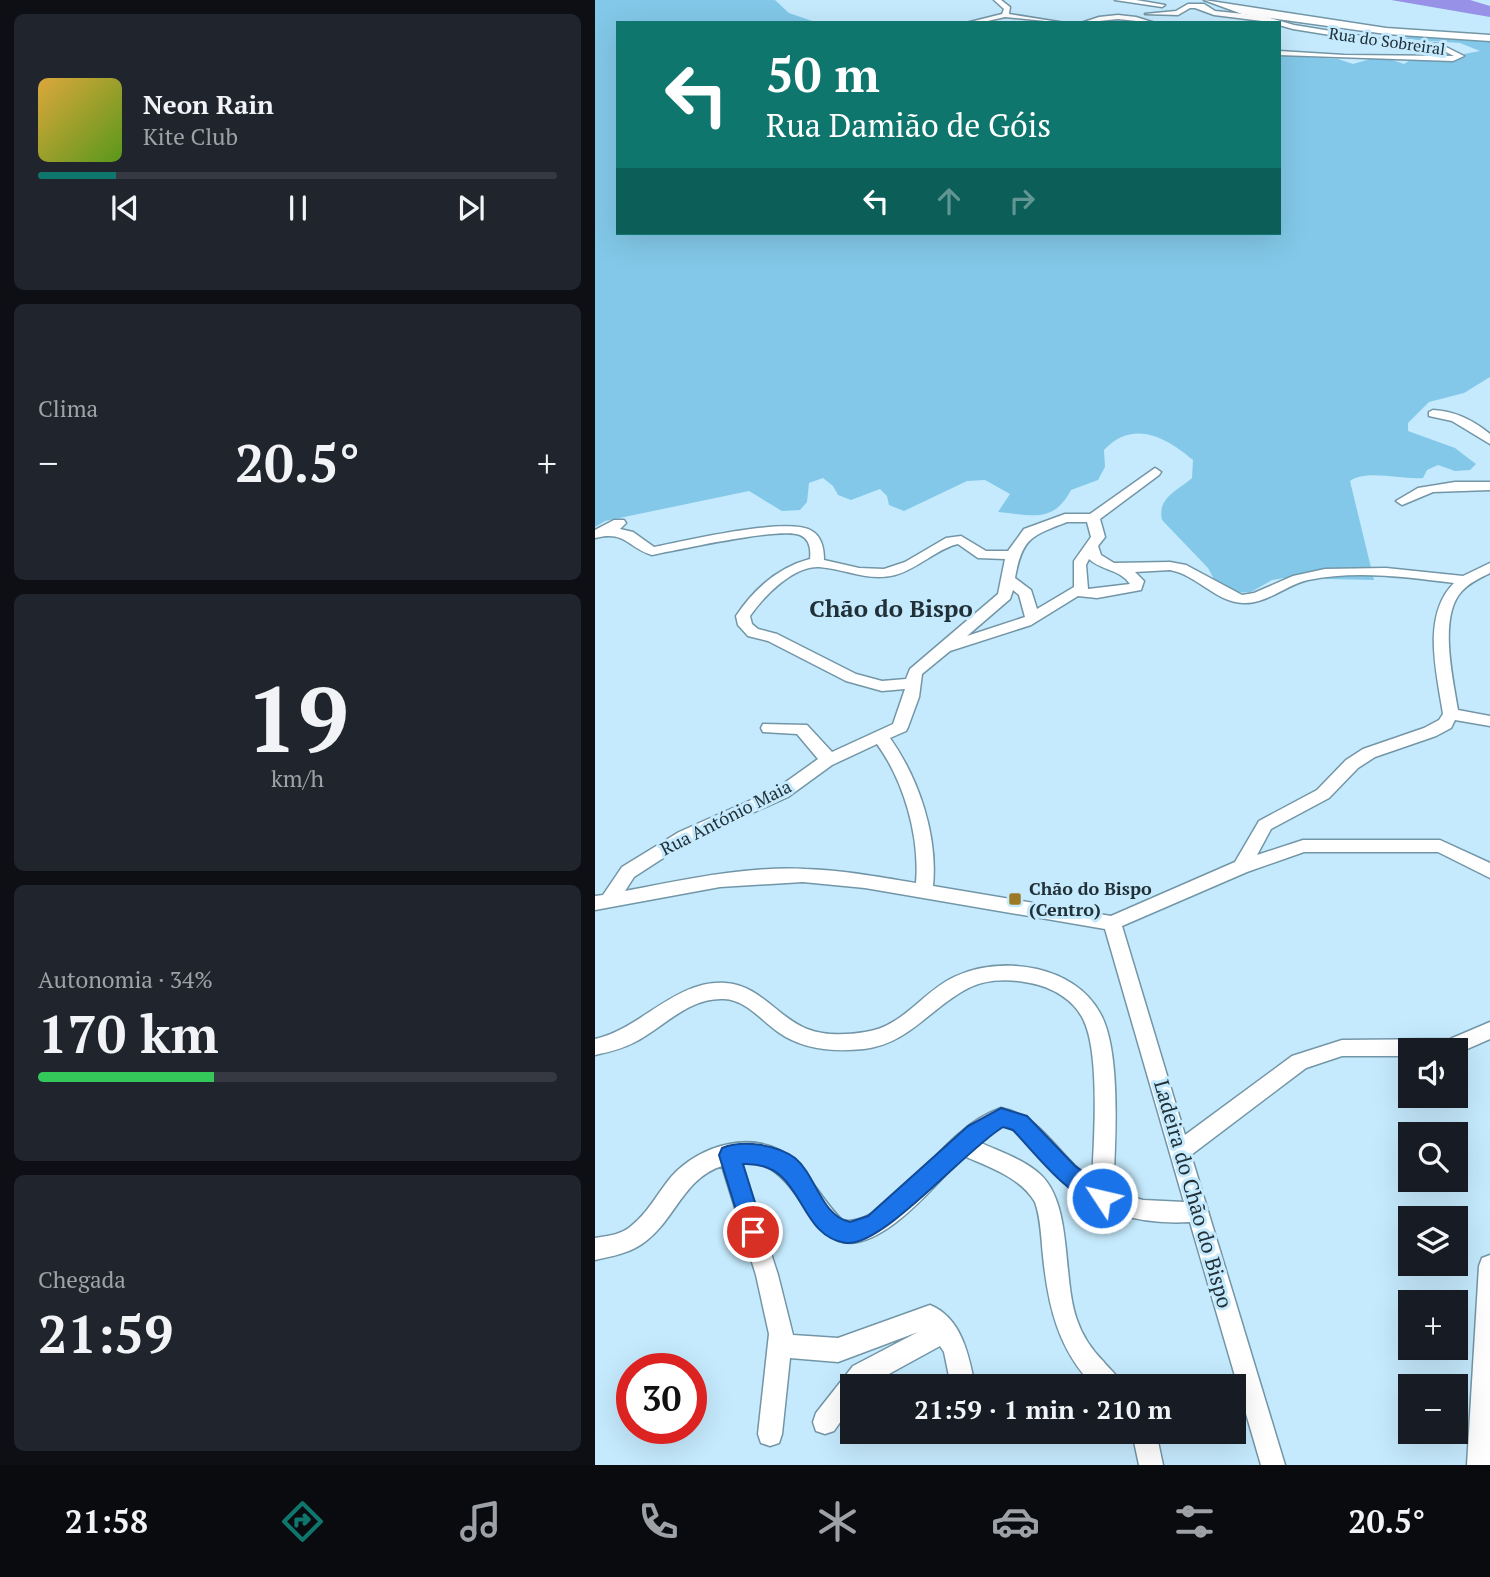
<!DOCTYPE html>
<html lang="pt">
<head>
<meta charset="utf-8">
<style>
  body { margin:0; font-family:"PT Serif",serif; background:#20242c; color:#f1f3f6; height:100vh; display:flex; flex-direction:column; font-size:26px; white-space:nowrap }
  * { box-sizing:border-box; margin:0 }
  p { font-size:23px; color:#9ea1a6 }
  .icon { flex:none; width:38px; height:38px; fill:none; stroke:currentColor; stroke-width:2; stroke-linecap:round; stroke-linejoin:round }
  .map { position:relative; flex:1; overflow:hidden }
  .sheet { display:flex; flex-direction:column; gap:14px; padding:14px; background:#0d0f14; width:595px }
  .sheet>* { flex:none }
  .hud { position:absolute; left:21px; top:21px; width:665px; height:214px; border-radius:0px; box-shadow:0 7px 28px #0002; background:#0f766e; color:#fff; overflow:hidden }
  .buttons { position:absolute; left:803px; top:1038px; display:grid; gap:14px }
  .buttons a { display:grid; place-items:center; width:70px; height:70px; border-radius:0px; background:#171b24; box-shadow:0 7px 28px #0002; font-size:35px }
  .speed { position:absolute; left:21px; top:1353px; display:flex; gap:14px; font-size:35px; font-weight:700; text-align:center }
  .speed>* { display:grid; place-content:center; width:91px; height:91px; border-radius:50%; background:#171b24; box-shadow:0 7px 28px #0002; line-height:1 }
  .speed .limit { border:10px solid #d22; background:#fff; color:#111 }
  .pin { position:absolute; display:grid; place-items:center; width:60px; height:60px; color:#fff; margin:-30px; border:4px solid #fff; border-radius:50%; box-shadow:0 2px 7px #0007 }
  .me { position:absolute; width:77px; margin:-38px; rotate:305deg; stroke-linejoin:round; filter:drop-shadow(0 0 5px #0008) }
  .turn { display:flex; align-items:center; gap:24px; height:147px; padding:0 35px; font-size:32px }
  .turn .icon { width:91px; height:91px; stroke-width:2.5 }
  .turn b { display:block; font-size:49px; line-height:60px }
  .lanes { display:flex; align-items:center; height:66px; padding:0 35px; background:#0003; justify-content:center; gap:35px; direction:ltr }
  .lanes .off { opacity:.35 }
  .big { font-size:52px; font-weight:600; line-height:1.1 }
  .sheet .widget { flex:1; display:flex; flex-direction:column; justify-content:center; gap:10px; min-width:0; padding:0 24px; border-radius:10px; background:#20242c }
  .sheet .dial { align-items:center; gap:0 }
  .dial b { font-size:91px; line-height:1 }
  .song { display:flex; align-items:center; gap:21px }
  .cover { width:84px; height:84px; border-radius:10px; background:linear-gradient(135deg,hsl(40 70% 55%),hsl(90 70% 35%)) }
  .played { height:7px; border-radius:4px; background:linear-gradient(90deg,#0f766e 15%,#363941 15%) }
  .keys { display:flex; justify-content:space-around; direction:ltr }
  .heat { display:flex; justify-content:space-between; align-items:center; font-size:38px; direction:ltr }
  .charge { height:10px; border-radius:5px; background:linear-gradient(90deg,#34c759 34%,#363941 0) }
  .trip { position:absolute; left:245px; top:1374px; width:406px; height:70px; border-radius:0px; background:#171b24; box-shadow:0 7px 28px #0002; font-weight:600; line-height:70px; text-align:center }
  .tabs { display:flex; height:112px; justify-content:space-around; align-items:center; background:#090b0e; color:#9ea1a6 }
  .tabs .icon { width:49px; height:49px }
  .tabs .current { color:#0f766e }
  .tabs b { font-size:32px; color:#f1f3f6 }
  main { display:flex; flex:1; min-height:0 }
  .map>svg:first-child { display:block }
  .green { fill:#83c8e8 }
  .water { fill:#9791e7 }
  .lines { fill:none; stroke-linecap:round; stroke-linejoin:round }
  .minor-casing { stroke:#7396a7; stroke-width:3 }
  .secondary-casing { stroke:#7396a7; stroke-width:3 }
  .minor { fill:#fff; fill-rule:evenodd }
  .secondary { fill:#fff; fill-rule:evenodd }
  .route { fill:#1a73e8; stroke:#114b97; stroke-width:2 }
  .poi-dot { fill:#9c7a25; stroke:#c5eafd; stroke-width:2.5 }
  .labels { text-anchor:middle; stroke-width:6; stroke-linejoin:round; paint-order:stroke }
  .far-street-label { font-size:16px; fill:#213037; stroke:#c5eafd }
  .street-label { font-size:18px; fill:#213037; stroke:#c5eafd }
  .poi-label { font-size:18px; font-weight:bold; fill:#213037; stroke:#c5eafd; text-anchor:start }
  .near-street-label { font-size:21px; fill:#213037; stroke:#c5eafd }
  .district-label { font-size:24px; font-weight:bold; fill:#213037; stroke:#c5eafd }
</style>
</head>
<body>
<main>
<section class="sheet">
<div class="widget">
<div class="song"><i class="cover"></i><div><b>Neon Rain</b><p>Kite Club</p></div></div>
<div class="played"></div>
<div class="keys"><svg class="icon" aria-label="previous" viewBox="0 0 24 24"><path d="M18 5L8 12l10 7zM5 5v14"/></svg><svg class="icon" aria-label="pause" viewBox="0 0 24 24"><path d="M8 5v14M16 5v14"/></svg><svg class="icon" aria-label="next" viewBox="0 0 24 24"><path d="M6 5l10 7-10 7zM19 5v14"/></svg></div>
</div>
<div class="widget"><p>Clima</p>
<div class="heat"><a>−</a><b class="big">20.5°</b><a>+</a></div>
</div>
<div class="widget dial"><b>19</b><p>km/h</p></div>
<div class="widget"><p>Autonomia · 34%</p><b class="big">170 km</b><div class="charge"></div></div>
<div class="widget"><p>Chegada</p><b class="big">21:59</b></div>
</section>
<div class="map">
<svg width="895" height="1465" viewBox="0 0 895 1465">
  <rect width="100%" height="100%" fill="#c5eafd"/>
  <path class="green" d="M 0,0 L 180,0 L 194,13 L 223,23 L 23,23 L 23,233 L 684,233 L 684,55 L 743,59 L 758,64 L 786,56 L 809,64 L 817,59 L 864,59 L 869,54 L 885,51 L 865,43 L 808,39 C 834,28 868,36 895,39 L 895,377 L 869,393 L 834,402 L 813,423 L 813,431 L 860,448 L 881,464 L 875,470 L 860,471 L 843,465 L 832,470 L 828,478 C 807,480 771,469 755,481 L 779,580 L 689,578 L 677,580 L 656,592 L 638,593 L 619,579 L 613,568 L 567,520 C 562,498 582,491 597,478 L 598,460 C 571,437 538,419 509,450 L 510,467 L 503,480 L 476,490 C 458,524 437,515 403,512 L 415,494 L 390,480 L 372,481 L 309,511 L 294,505 L 292,496 L 285,489 L 256,500 L 243,495 L 238,486 L 228,478 L 214,483 L 212,502 L 205,510 L 187,511 L 154,491 L 10,521 L 0,527 Z"/>
  <path class="water" d="M 796,0 L 875,0 L 895,6 L 895,17 Z"/>
  <g class="lines">
    <g class="minor-casing">
      <g id="minor">
        <path d="M 399,0 L 406,0 L 415,7 L 414,14 L 470,23 L 410,17 L 384,23 L 371,23 L 407,14 L 409,9 Z"/>
        <path d="M 520,0 L 541,0 L 570,5 L 567,7 Z"/>
        <path d="M 609,4 L 620,11 L 668,16 L 699,25 L 791,40 L 845,44 L 869,56 L 858,61 L 684,55 L 684,51 L 749,55 L 859,56 L 843,48 L 791,44 L 698,29 L 684,25 L 684,23 L 619,15 L 600,8 L 595,8 L 583,15 L 550,14 L 581,11 L 593,4 Z"/>
        <path d="M 523,15 L 541,17 L 560,23 L 523,19 L 486,23 L 504,17 Z"/>
        <path d="M 838,410 C 860,411 878,420 895,434 L 895,444 L 857,421 L 834,416 L 834,412 Z"/>
        <path d="M 560,468 L 566,472 L 564,475 L 505,519 L 510,537 L 503,546 L 506,555 L 519,563 L 575,562 L 591,565 L 647,595 L 659,593 L 698,576 L 730,569 L 791,568 L 868,576 L 895,563 L 895,573 C 885,578 874,583 867,591 C 843,616 858,679 863,710 L 895,716 L 895,726 L 860,720 L 856,728 L 841,736 L 780,757 L 763,768 L 734,798 L 676,829 L 662,855 L 708,840 L 845,840 L 895,863 L 895,878 L 843,852 L 709,852 L 652,872 L 527,926 L 590,1135 L 697,1056 L 747,1040 L 855,1039 L 895,1022 L 895,1039 L 861,1054 L 861,1050 L 816,1050 L 816,1056 L 747,1056 L 711,1068 L 596,1155 L 690,1465 L 666,1465 L 595,1222 C 544,1225 493,1212 459,1172 C 444,1156 430,1131 408,1126 L 384,1142 C 405,1152 429,1159 446,1175 C 478,1206 467,1279 482,1320 C 487,1335 497,1350 508,1361 C 515,1370 523,1375 528,1386 L 499,1386 C 463,1350 453,1305 448,1256 C 446,1238 446,1219 440,1202 C 425,1177 394,1167 369,1156 C 346,1178 326,1204 300,1223 C 219,1284 220,1187 167,1164 C 161,1161 153,1161 146,1161 L 183,1275 L 198,1335 L 243,1338 L 335,1305 C 367,1318 374,1356 380,1386 L 356,1386 L 349,1352 L 345,1346 L 272,1386 L 257,1386 L 257,1405 L 239,1431 L 230,1434 L 221,1431 L 218,1422 L 221,1413 L 258,1366 L 323,1332 L 243,1362 L 195,1358 L 187,1434 L 184,1443 L 175,1446 L 166,1443 L 163,1434 L 174,1334 L 161,1275 L 127,1166 C 89,1178 80,1219 51,1241 C 36,1253 18,1256 0,1260 L 0,1238 C 12,1236 25,1235 35,1227 C 53,1213 62,1194 76,1177 C 104,1145 160,1128 196,1158 C 216,1176 228,1202 247,1220 C 283,1230 338,1154 365,1133 C 377,1122 390,1114 406,1108 C 449,1117 463,1157 497,1180 C 499,1141 505,1055 489,1021 C 480,1000 457,987 435,983 C 413,978 387,979 368,991 C 333,1011 312,1044 269,1049 C 239,1052 208,1050 183,1032 C 166,1020 151,1000 129,999 C 94,997 69,1027 40,1042 C 27,1049 14,1052 0,1055 L 0,1039 C 46,1029 80,980 130,983 C 165,985 182,1017 212,1029 C 230,1036 252,1035 270,1032 C 308,1027 327,992 359,977 C 385,965 414,963 442,969 C 468,975 492,989 505,1013 C 527,1051 520,1147 518,1192 L 548,1200 L 589,1202 L 510,929 L 270,888 L 208,882 L 125,887 L 0,910 L 0,896 L 8,895 L 27,867 L 84,832 L 181,789 L 223,759 L 202,734 L 168,732 L 166,728 L 168,724 L 212,725 L 237,752 L 298,724 L 310,689 L 287,691 L 251,681 L 173,641 L 153,636 L 143,625 L 141,616 C 159,589 184,567 215,559 C 216,550 215,539 205,535 C 185,527 83,550 57,555 C 32,547 30,530 0,538 L 0,530 L 19,520 L 29,520 L 31,523 L 25,529 L 38,532 L 59,547 C 89,541 194,516 217,531 C 227,537 229,549 229,560 L 264,568 L 289,569 L 310,562 L 351,538 L 366,536 L 391,551 L 413,551 L 429,529 L 470,514 L 495,514 ZM 472,522 L 492,522 L 496,537 L 479,561 L 479,587 L 442,609 L 436,590 L 420,578 C 427,538 436,536 472,522 ZM 363,544 L 383,558 L 410,559 L 403,594 L 315,669 L 311,679 L 287,681 L 261,674 L 182,634 L 163,629 L 157,624 L 155,616 C 169,596 198,566 224,567 C 251,569 273,582 300,575 C 323,569 341,549 363,544 ZM 494,559 C 507,571 525,569 535,584 L 493,589 L 491,565 ZM 575,570 C 602,575 621,602 648,603 C 672,604 691,585 713,580 C 760,570 812,577 859,583 C 826,616 842,674 848,714 L 844,720 L 829,728 L 768,749 L 751,760 L 722,790 L 664,821 L 640,862 L 516,916 L 338,886 C 343,836 324,779 295,738 L 311,731 L 313,727 L 324,697 L 327,674 L 355,651 L 436,625 L 483,596 L 502,598 L 546,590 L 549,581 L 540,572 ZM 418,590 L 424,595 L 430,617 L 372,636 L 415,599 ZM 282,744 C 309,781 325,837 321,883 C 284,877 247,870 210,869 C 149,866 89,880 30,891 L 39,877 L 96,840 L 193,797 L 237,765 Z"/>
        <path d="M 860,482 L 895,482 L 895,490 L 838,492 L 807,505 L 801,501 L 823,488 Z"/>
        <path d="M 895,1255 L 895,1465 L 872,1465 L 884,1266 L 887,1258 Z"/>
        <path d="M 537,1432 L 561,1432 L 568,1465 L 544,1465 Z"/>
      </g>
    </g>
    <g class="secondary-casing">
      <path id="secondary" d="M 609,0 L 791,28 L 895,35 L 895,41 L 791,34 L 647,14 Z"/>
    </g>
    <use href="#minor" class="minor"/>
    <use href="#secondary" class="secondary"/>
  </g>
  <path class="route" d="M 406,1108 L 432,1116 L 480,1166 L 515,1190 L 518,1198 L 515,1205 L 507,1208 C 471,1194 444,1158 418,1130 L 408,1127 C 371,1149 288,1247 251,1243 C 200,1236 211,1161 148,1164 L 169,1232 L 165,1239 L 158,1242 L 150,1239 L 124,1155 L 127,1148 C 148,1140 181,1144 200,1158 C 221,1175 226,1216 255,1222 L 273,1216 L 373,1126 Z"/>
  <rect class="poi-dot" x="413" y="892" width="14" height="14" rx="3.5"/>
  <g class="labels">
    <g class="far-street-label">
      <text transform="translate(792 41) rotate(8)" y="6">Rua do Sobreiral</text>
    </g>
    <g class="street-label">
      <text transform="translate(131 818) rotate(-27)" y="6">Rua António Maia</text>
    </g>
    <g class="poi-label">
      <text x="434" y="895">Chão do Bispo<tspan x="434" dy="21">(Centro)</tspan></text>
    </g>
    <g class="near-street-label">
      <text transform="translate(598 1194) rotate(74)" y="7">Ladeira do Chão do Bispo</text>
    </g>
    <g class="district-label">
      <text x="296" y="617">Chão do Bispo</text>
    </g>
  </g>
</svg>
<div class="buttons">
<a><svg class="icon" aria-label="sound" viewBox="0 0 24 24"><path d="M4 9h4l5-4v14l-5-4H4zM17 9q2 3 0 6"/></svg></a>
<a><svg class="icon" aria-label="search" viewBox="0 0 24 24"><circle cx="10" cy="10" r="6"/><path d="M15 15l6 6"/></svg></a>
<a><svg class="icon" aria-label="layers" viewBox="0 0 24 24"><path d="M12 4l9 5-9 5-9-5zM3 14l9 5 9-5"/></svg></a>
<a>+</a>
<a>−</a>
</div>
<div class="speed"><div class="limit">30</div></div>
<div class="pin" style="left:158px;top:1232px;background:#d93025"><svg class="icon" aria-label="arrive" viewBox="0 0 24 24"><path d="M6 21V4h12l-3 4 3 4H6"/></svg></div>
<svg class="me" style="left:507px;top:1198px" viewBox="-20 -20 40 40"><circle r="17" fill="#1a73e8" stroke="#fff" stroke-width="3"/><path d="M0-11L8 9 0 5-8 9z" fill="#fff"/></svg>
<div class="trip">21:59 · 1 min · 210 m</div>
<div class="hud">
<div class="turn"><svg class="icon" aria-label="left" viewBox="0 0 24 24"><path d="M17 20v-9H6M10 6l-5 5 5 5"/></svg><div><b>50 m</b>Rua Damião de Góis</div></div>
<div class="lanes"><svg class="icon" aria-label="left" viewBox="0 0 24 24"><path d="M17 20v-9H6M10 6l-5 5 5 5"/></svg><svg class="icon off" aria-label="ahead" viewBox="0 0 24 24"><path d="M12 20V5M6 11l6-6 6 6"/></svg><svg class="icon off" aria-label="right" viewBox="0 0 24 24"><path d="M7 20v-9h11M14 6l5 5-5 5"/></svg></div>
</div>
</div>
</main>
<nav class="tabs">
<b>21:58</b>
<svg class="icon current" aria-label="directions" viewBox="0 0 24 24"><path d="M12 3l9 9-9 9-9-9zM9 14v-3h6M13 9l2 2-2 2"/></svg>
<svg class="icon" aria-label="music" viewBox="0 0 24 24"><path d="M9 18V5l10-2v13"/><circle cx="6" cy="18" r="3"/><circle cx="16" cy="16" r="3"/></svg>
<svg class="icon" aria-label="phone" viewBox="0 0 24 24"><path d="M5 4h4l2 5-3 2q2 4 5 5l2-3 5 2v4C11 20 4 13 5 4z"/></svg>
<svg class="icon" aria-label="climate" viewBox="0 0 24 24"><path d="M12 3v18M4 7l16 10M4 17L20 7"/></svg>
<svg class="icon" aria-label="car" viewBox="0 0 24 24"><path d="M5 17H2v-5l4-1 3-4h7l3 4 3 1v5h-3M9 17h6M6 11h13"/><circle cx="7" cy="17" r="2"/><circle cx="17" cy="17" r="2"/></svg>
<svg class="icon" aria-label="filters" viewBox="0 0 24 24"><path d="M4 7h16M4 17h16"/><circle cx="9" cy="7" r="2"/><circle cx="15" cy="17" r="2"/></svg>
<b>20.5°</b>
</nav>
</body>
</html>
